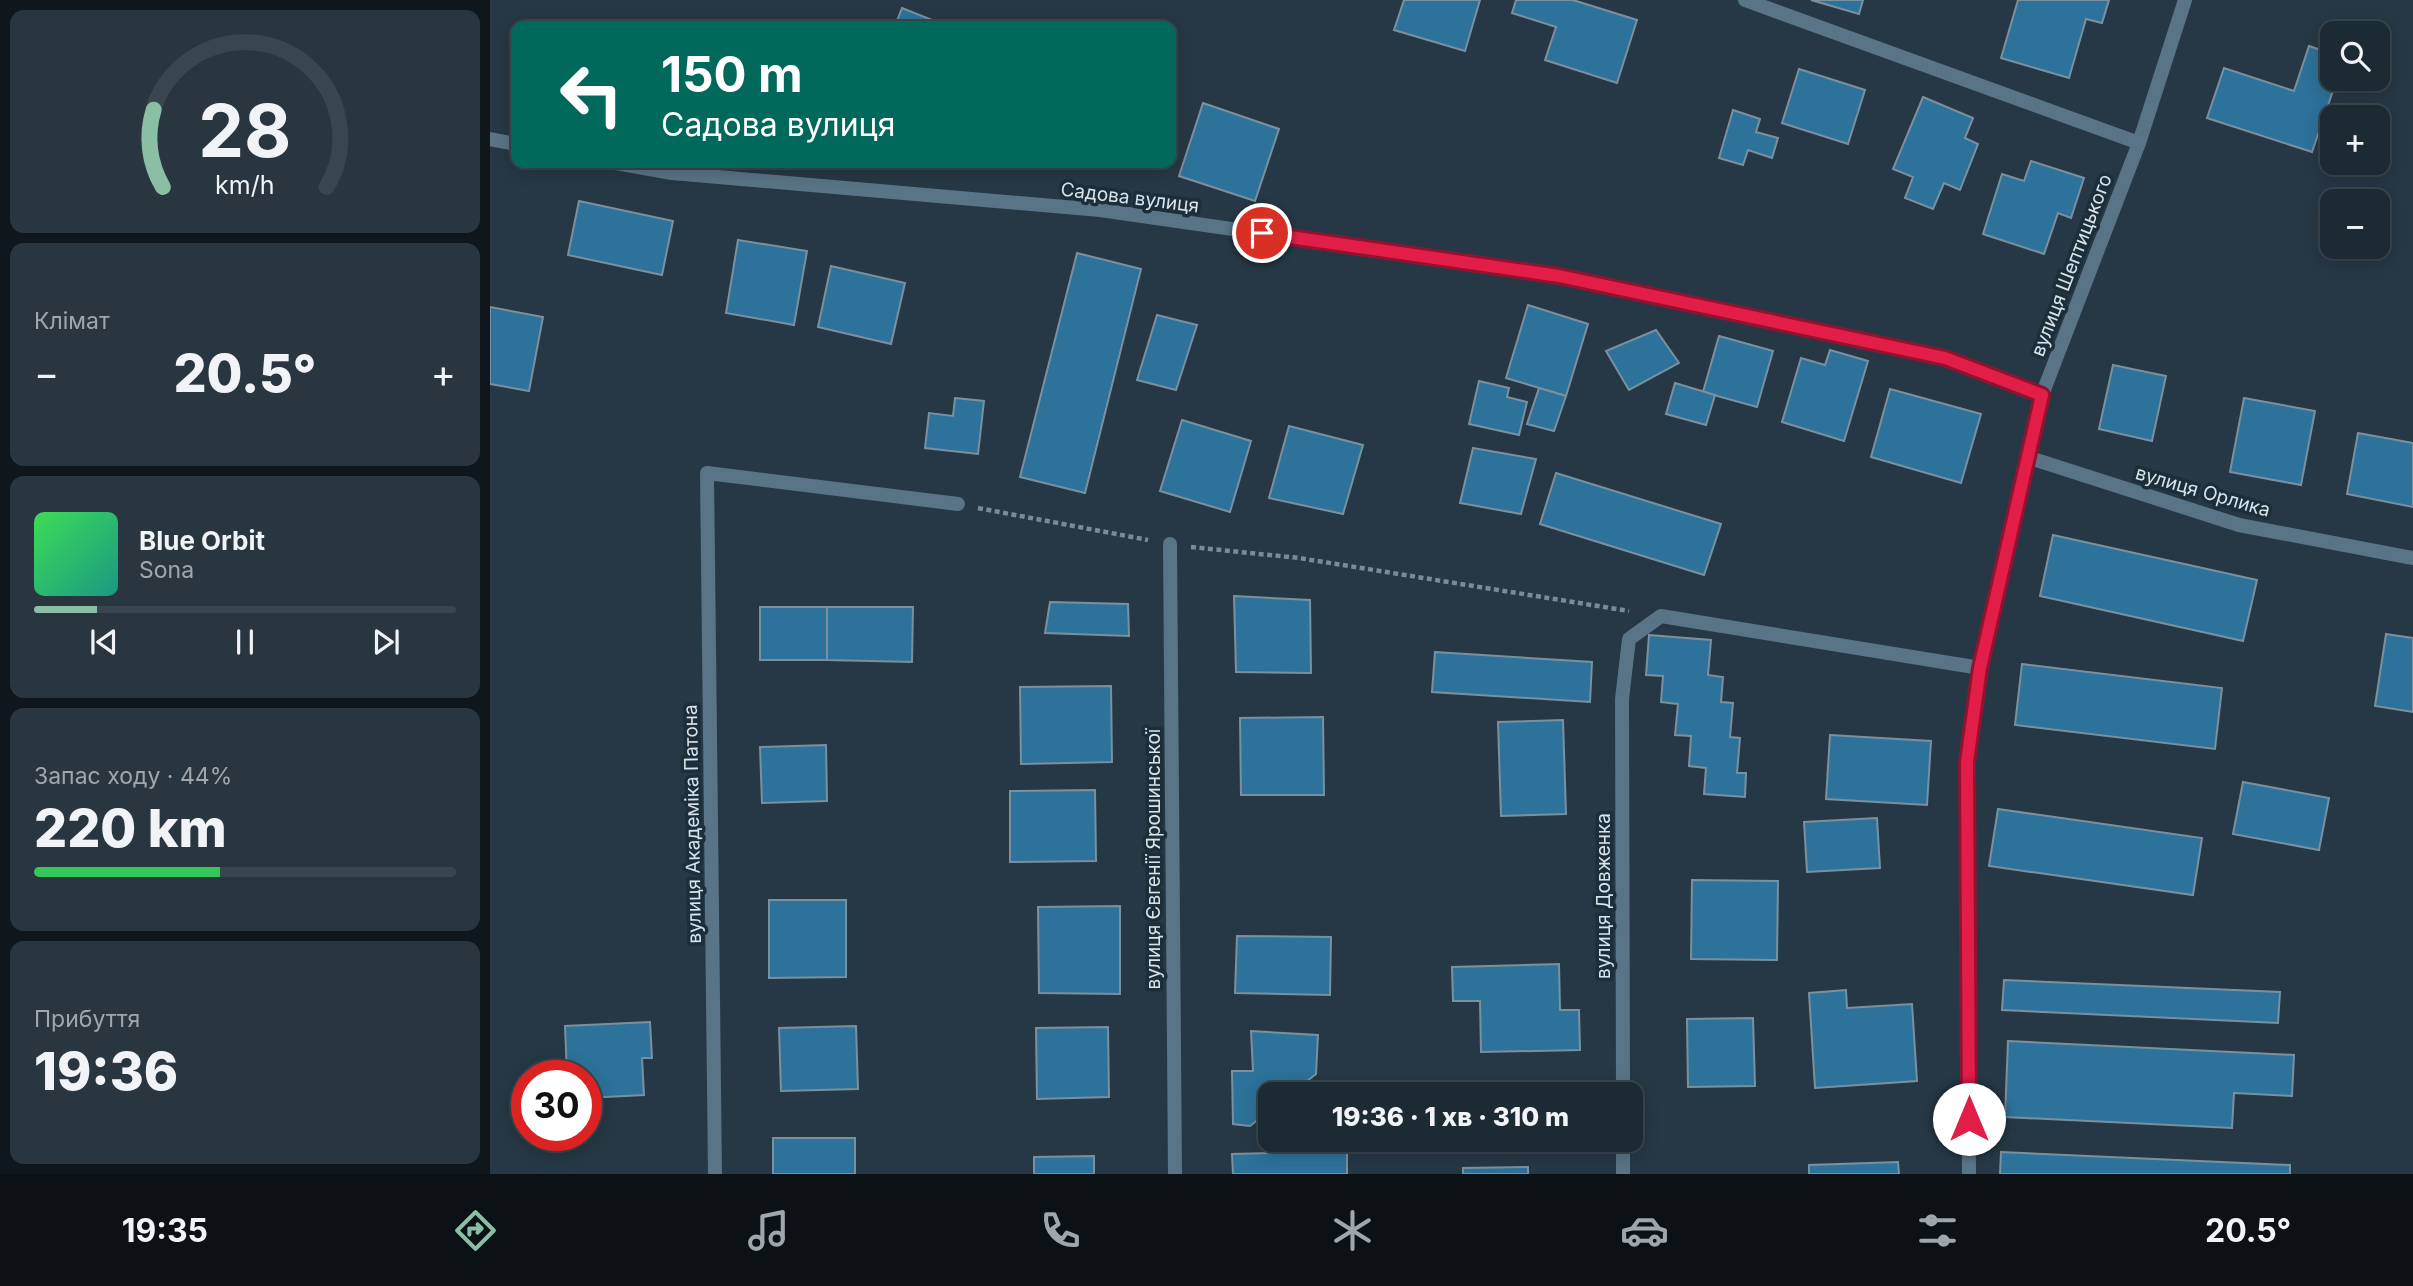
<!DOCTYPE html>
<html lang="uk">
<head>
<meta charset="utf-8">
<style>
  body { margin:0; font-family:Inter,sans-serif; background:#293640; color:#f1f3f6; height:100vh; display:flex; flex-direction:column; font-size:26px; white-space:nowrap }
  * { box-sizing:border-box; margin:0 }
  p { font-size:23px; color:#a0a7ac }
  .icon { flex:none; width:38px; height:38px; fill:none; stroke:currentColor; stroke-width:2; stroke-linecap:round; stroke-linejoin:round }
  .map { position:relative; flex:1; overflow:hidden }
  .panel { display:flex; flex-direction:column; gap:10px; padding:10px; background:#0f171d; width:490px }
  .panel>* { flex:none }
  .guide { position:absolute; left:21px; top:21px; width:665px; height:147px; border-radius:14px; box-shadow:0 4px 18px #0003,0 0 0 2px #3a464f; background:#00695c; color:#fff; overflow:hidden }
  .controls { position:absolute; left:1830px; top:21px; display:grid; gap:14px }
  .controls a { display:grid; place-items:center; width:70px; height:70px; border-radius:14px; background:#1c2a34; box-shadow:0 4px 18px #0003,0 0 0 2px #3a464f; font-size:35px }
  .speed { position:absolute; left:21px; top:1060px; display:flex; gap:14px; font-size:35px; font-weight:700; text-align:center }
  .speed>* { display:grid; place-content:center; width:91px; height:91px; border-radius:50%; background:#1c2a34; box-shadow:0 4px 18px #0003,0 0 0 2px #3a464f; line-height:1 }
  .speed .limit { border:10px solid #d22; background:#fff; color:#111 }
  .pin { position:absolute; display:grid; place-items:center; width:60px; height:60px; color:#fff; margin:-30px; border:4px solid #fff; border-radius:50%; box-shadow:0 2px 7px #0007 }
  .me { position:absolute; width:77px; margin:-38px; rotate:0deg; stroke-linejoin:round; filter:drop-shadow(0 0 5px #0008) }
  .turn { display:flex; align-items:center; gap:24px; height:147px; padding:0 35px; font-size:32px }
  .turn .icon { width:91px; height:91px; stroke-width:2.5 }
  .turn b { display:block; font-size:49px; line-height:60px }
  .big { font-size:52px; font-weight:800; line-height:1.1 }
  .panel .widget { flex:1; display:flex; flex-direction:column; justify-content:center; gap:10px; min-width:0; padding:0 24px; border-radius:14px; background:#293640 }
  .panel .dial { align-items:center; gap:0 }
  .dial svg { height:182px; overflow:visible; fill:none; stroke:#3a464f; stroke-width:7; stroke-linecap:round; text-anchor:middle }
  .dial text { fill:#f1f3f6; stroke:none }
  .song { display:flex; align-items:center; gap:21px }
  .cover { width:84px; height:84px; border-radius:10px; background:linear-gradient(135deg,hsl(130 70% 55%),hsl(170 70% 35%)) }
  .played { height:7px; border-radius:4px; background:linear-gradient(90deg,#8abfa5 15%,#3a464f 15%) }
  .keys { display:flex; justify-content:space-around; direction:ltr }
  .heat { display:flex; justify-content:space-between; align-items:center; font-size:38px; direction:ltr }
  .charge { height:10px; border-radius:5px; background:linear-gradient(90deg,#34c759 44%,#3a464f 0) }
  .trip { position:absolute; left:768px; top:1082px; width:385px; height:70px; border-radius:14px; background:#1c2a34; box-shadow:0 4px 18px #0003,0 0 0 2px #3a464f; font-weight:800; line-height:70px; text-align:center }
  .tabs { display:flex; height:112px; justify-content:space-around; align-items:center; background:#0b1115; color:#a0a7ac }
  .tabs .icon { width:49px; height:49px }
  .tabs .selected { color:#8abfa5 }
  .tabs b { font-size:32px; color:#f1f3f6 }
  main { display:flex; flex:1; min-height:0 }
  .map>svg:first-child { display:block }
  .building { fill:#2d729a; stroke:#7b909e; stroke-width:2 }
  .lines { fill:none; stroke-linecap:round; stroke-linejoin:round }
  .path { stroke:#7b8a95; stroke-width:4.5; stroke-dasharray:5 3.5; stroke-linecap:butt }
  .minor { stroke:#597486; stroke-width:14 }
  .route-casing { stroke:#92132f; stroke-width:18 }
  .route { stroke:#e11d48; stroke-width:12 }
  .labels { text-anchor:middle; stroke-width:7; stroke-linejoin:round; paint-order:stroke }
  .street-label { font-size:19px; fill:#d8e3eb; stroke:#1c2e3a }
</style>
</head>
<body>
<main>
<section class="panel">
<div class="widget dial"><svg viewBox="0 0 100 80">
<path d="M14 69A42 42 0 1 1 86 69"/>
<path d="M14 69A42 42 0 0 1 10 35" stroke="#8abfa5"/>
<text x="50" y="56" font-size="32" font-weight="700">28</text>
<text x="50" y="72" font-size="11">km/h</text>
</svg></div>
<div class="widget"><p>Клімат</p>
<div class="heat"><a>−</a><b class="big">20.5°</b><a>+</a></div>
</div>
<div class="widget">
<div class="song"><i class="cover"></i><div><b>Blue Orbit</b><p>Sona</p></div></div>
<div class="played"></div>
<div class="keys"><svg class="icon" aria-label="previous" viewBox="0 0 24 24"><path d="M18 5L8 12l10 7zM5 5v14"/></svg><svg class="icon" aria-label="pause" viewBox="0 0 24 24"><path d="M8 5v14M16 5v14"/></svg><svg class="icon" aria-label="next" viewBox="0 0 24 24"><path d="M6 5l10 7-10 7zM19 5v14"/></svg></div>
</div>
<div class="widget"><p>Запас ходу · 44%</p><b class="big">220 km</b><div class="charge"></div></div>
<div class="widget"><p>Прибуття</p><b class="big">19:36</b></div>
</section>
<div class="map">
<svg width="1923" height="1174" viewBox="0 0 1923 1174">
  <rect width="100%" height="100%" fill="#263845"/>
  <g class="building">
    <path d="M 914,0 L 990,0 L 975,51 L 904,30 Z"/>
    <path d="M 1026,0 L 1083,0 L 1147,20 L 1127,83 L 1055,60 L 1066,27 L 1022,13 Z"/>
    <path d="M 1321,0 L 1373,0 L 1369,14 Z"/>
    <path d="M 1528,0 L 1619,0 L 1612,23 L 1596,19 L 1579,78 L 1511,58 Z"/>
    <path d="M 412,8 L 457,26 L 405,26 Z"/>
    <path d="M 1819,46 L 1843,54 L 1843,79 L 1847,79 L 1822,152 L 1717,118 L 1734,68 L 1804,91 Z"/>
    <path d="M 1309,69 L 1375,90 L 1358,144 L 1292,123 Z"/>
    <path d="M 1433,97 L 1483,118 L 1475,138 L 1488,144 L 1470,190 L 1454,183 L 1443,209 L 1415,198 L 1423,177 L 1403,169 Z"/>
    <path d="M 713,103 L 789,129 L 765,201 L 689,176 Z"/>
    <path d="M 1243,110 L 1270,119 L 1266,132 L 1288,138 L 1282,158 L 1258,150 L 1253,165 L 1229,158 Z"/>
    <path d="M 1541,161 L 1594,178 L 1581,218 L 1568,213 L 1554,254 L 1493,234 L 1512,174 L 1534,181 Z"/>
    <path d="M 89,201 L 183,221 L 172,275 L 78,255 Z"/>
    <path d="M 248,240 L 317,251 L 304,325 L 236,313 Z"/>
    <path d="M 587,253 L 651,269 L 595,493 L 530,477 Z"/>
    <path d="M 341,266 L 415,283 L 401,344 L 328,327 Z"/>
    <path d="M 1038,305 L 1098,324 L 1076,396 L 1016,378 Z"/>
    <path d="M 0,307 L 53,317 L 39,391 L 0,384 Z"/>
    <path d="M 667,315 L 707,325 L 686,390 L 647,380 Z"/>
    <path d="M 1166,330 L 1189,363 L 1139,390 L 1116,351 Z"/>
    <path d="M 1229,336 L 1283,351 L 1267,407 L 1213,392 Z"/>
    <path d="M 1340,350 L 1378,361 L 1354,441 L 1292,422 L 1311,358 L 1335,365 Z"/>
    <path d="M 1623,365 L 1676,376 L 1662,441 L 1609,429 Z"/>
    <path d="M 989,381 L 1019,388 L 1017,397 L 1037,402 L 1029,435 L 979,424 Z"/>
    <path d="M 1185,383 L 1225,395 L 1216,425 L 1176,414 Z"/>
    <path d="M 1049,388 L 1076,396 L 1064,431 L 1037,424 Z"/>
    <path d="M 1400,389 L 1491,414 L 1471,483 L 1381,457 Z"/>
    <path d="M 465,398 L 494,401 L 488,454 L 435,448 L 439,413 L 463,416 Z"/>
    <path d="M 1754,398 L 1825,411 L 1811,485 L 1740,472 Z"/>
    <path d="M 692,420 L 761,441 L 740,512 L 670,491 Z"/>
    <path d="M 799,426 L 873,445 L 853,514 L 779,498 Z"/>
    <path d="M 1868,433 L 1923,443 L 1923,507 L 1857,494 Z"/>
    <path d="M 983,448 L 1046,459 L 1031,514 L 970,503 Z"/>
    <path d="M 1066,473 L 1231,524 L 1214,575 L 1050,524 Z"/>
    <path d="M 1563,535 L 1767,580 L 1753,641 L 1550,596 Z"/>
    <path d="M 744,596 L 820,600 L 821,673 L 746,672 Z"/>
    <path d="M 560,602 L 638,604 L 639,636 L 555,633 Z"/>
    <rect x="270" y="607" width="67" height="53"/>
    <path d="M 337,607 L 423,607 L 422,662 L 337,660 Z"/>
    <path d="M 1896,634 L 1923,638 L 1923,712 L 1885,706 Z"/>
    <path d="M 1159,635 L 1221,640 L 1218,675 L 1233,677 L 1231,702 L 1243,703 L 1240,737 L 1250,738 L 1247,773 L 1256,773 L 1255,797 L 1214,794 L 1216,768 L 1199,766 L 1201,736 L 1185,735 L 1188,704 L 1171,702 L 1173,676 L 1156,675 Z"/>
    <path d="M 945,652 L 1102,662 L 1100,702 L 942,692 Z"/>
    <path d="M 1532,664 L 1732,688 L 1725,749 L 1525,725 Z"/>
    <path d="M 621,686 L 622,762 L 531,764 L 530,687 Z"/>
    <path d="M 833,717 L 834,795 L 751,795 L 750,718 Z"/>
    <path d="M 1073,720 L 1076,814 L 1011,816 L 1008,722 Z"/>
    <path d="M 1340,735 L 1441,741 L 1437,805 L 1336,799 Z"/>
    <path d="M 336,745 L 337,801 L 272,803 L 270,747 Z"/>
    <path d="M 1753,782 L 1839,798 L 1829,850 L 1743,834 Z"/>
    <path d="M 605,790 L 606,861 L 520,862 L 520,791 Z"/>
    <path d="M 1508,809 L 1712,838 L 1703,895 L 1499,866 Z"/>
    <path d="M 1387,818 L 1390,868 L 1317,872 L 1314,822 Z"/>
    <path d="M 1202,880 L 1288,881 L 1287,960 L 1201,959 Z"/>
    <path d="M 279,900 L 356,900 L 356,977 L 279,978 Z"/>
    <path d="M 630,906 L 630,994 L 549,993 L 548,907 Z"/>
    <path d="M 747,936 L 841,937 L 840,995 L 745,993 Z"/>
    <path d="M 1069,964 L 1070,1010 L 1089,1010 L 1090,1050 L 991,1052 L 990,1001 L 963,1001 L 962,967 Z"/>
    <path d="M 1514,980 L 1790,992 L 1788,1023 L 1512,1010 Z"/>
    <path d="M 1356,990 L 1357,1008 L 1422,1004 L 1427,1081 L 1325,1088 L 1319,993 Z"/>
    <path d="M 1263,1018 L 1265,1086 L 1198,1087 L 1197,1019 Z"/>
    <path d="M 160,1022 L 162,1058 L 152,1058 L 154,1095 L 96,1098 L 96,1076 L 77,1076 L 75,1026 Z"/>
    <path d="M 366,1026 L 368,1089 L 291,1091 L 289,1028 Z"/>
    <path d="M 618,1027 L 619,1097 L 547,1099 L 546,1028 Z"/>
    <path d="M 761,1031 L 828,1035 L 826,1074 L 801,1094 L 780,1094 L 780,1110 L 760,1126 L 743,1124 L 742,1071 L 763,1071 Z"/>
    <path d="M 1518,1041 L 1804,1055 L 1802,1096 L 1744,1093 L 1742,1128 L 1515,1117 Z"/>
    <rect x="283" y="1138" width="82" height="36"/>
    <path d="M 857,1151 L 857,1174 L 743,1174 L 742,1154 Z"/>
    <path d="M 1511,1152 L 1800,1165 L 1800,1174 L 1510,1174 Z"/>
    <path d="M 604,1156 L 604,1174 L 544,1174 L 544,1157 Z"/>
    <path d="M 1408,1162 L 1409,1174 L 1319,1174 L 1319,1165 Z"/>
    <path d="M 1038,1167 L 1038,1174 L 973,1174 L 973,1168 Z"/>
  </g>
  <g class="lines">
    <g class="path">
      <path d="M 488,508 L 658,540"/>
      <path d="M 701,547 L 809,558 L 1139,611"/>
    </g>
    <g class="minor">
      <path d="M 1255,0 L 1649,143"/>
      <path d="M 0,139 L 26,144"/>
      <path d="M 126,163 L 182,173 L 610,210 L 1069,276 L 1455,358 L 1552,395"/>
      <path d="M 1537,457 L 1749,525 L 1923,558"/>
      <path d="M 680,544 L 685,1174"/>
      <path d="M 1133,1094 L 1132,699 L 1139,639 L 1171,616 L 1490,668"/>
      <path d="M 1133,1139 L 1133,1174"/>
      <path d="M 225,1174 L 217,473 L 468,504"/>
      <path d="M 1479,1174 L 1477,762 L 1490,668 L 1552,395 L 1649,143 L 1695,0"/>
    </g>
  </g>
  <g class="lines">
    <g class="route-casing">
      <path id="route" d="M 772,233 L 1069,276 L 1455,358 L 1552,395 L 1490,668 L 1477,762 L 1479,1119"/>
    </g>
    <use href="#route" class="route"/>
  </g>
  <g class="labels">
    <g class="street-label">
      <text transform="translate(640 197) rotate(7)" y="7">Садова вулиця</text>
      <text transform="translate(1581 265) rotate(-69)" y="7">вулиця Шептицького</text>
      <text transform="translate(1713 491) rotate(16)" y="7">вулиця Орлика</text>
      <text transform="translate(202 824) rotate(-91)" y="7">вулиця Академіка Патона</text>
      <text transform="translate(663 859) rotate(-90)" y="7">вулиця Євгенії Ярошинської</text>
      <text transform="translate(1113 896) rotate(-90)" y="7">вулиця Довженка</text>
    </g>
  </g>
</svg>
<div class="controls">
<a><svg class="icon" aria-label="search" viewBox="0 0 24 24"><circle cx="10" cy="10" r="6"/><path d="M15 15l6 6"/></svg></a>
<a>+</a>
<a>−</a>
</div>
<div class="speed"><div class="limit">30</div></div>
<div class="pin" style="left:772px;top:233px;background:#d93025"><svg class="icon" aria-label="arrive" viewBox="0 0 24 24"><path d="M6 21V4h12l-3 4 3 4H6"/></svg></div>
<svg class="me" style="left:1479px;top:1119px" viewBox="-20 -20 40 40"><circle r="19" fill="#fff"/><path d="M0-13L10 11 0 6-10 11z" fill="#e11d48"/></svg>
<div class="trip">19:36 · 1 хв · 310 m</div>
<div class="guide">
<div class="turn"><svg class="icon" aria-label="left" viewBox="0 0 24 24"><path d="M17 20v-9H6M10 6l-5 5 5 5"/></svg><div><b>150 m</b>Садова вулиця</div></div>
</div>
</div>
</main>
<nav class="tabs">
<b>19:35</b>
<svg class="icon selected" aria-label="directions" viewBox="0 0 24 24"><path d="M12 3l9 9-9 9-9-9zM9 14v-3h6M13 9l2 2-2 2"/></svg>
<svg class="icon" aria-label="music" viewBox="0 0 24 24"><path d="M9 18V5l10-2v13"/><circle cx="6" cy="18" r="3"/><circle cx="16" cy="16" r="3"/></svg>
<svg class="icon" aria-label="phone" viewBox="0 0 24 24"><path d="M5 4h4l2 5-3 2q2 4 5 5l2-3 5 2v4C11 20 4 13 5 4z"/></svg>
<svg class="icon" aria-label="climate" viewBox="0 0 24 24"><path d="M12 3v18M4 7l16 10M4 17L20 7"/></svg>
<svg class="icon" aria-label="car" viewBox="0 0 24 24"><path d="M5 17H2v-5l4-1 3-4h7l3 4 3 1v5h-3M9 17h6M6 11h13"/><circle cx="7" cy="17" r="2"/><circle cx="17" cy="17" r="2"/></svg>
<svg class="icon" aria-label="filters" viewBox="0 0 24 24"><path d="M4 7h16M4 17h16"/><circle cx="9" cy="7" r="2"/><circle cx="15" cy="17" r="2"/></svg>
<b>20.5°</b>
</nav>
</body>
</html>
